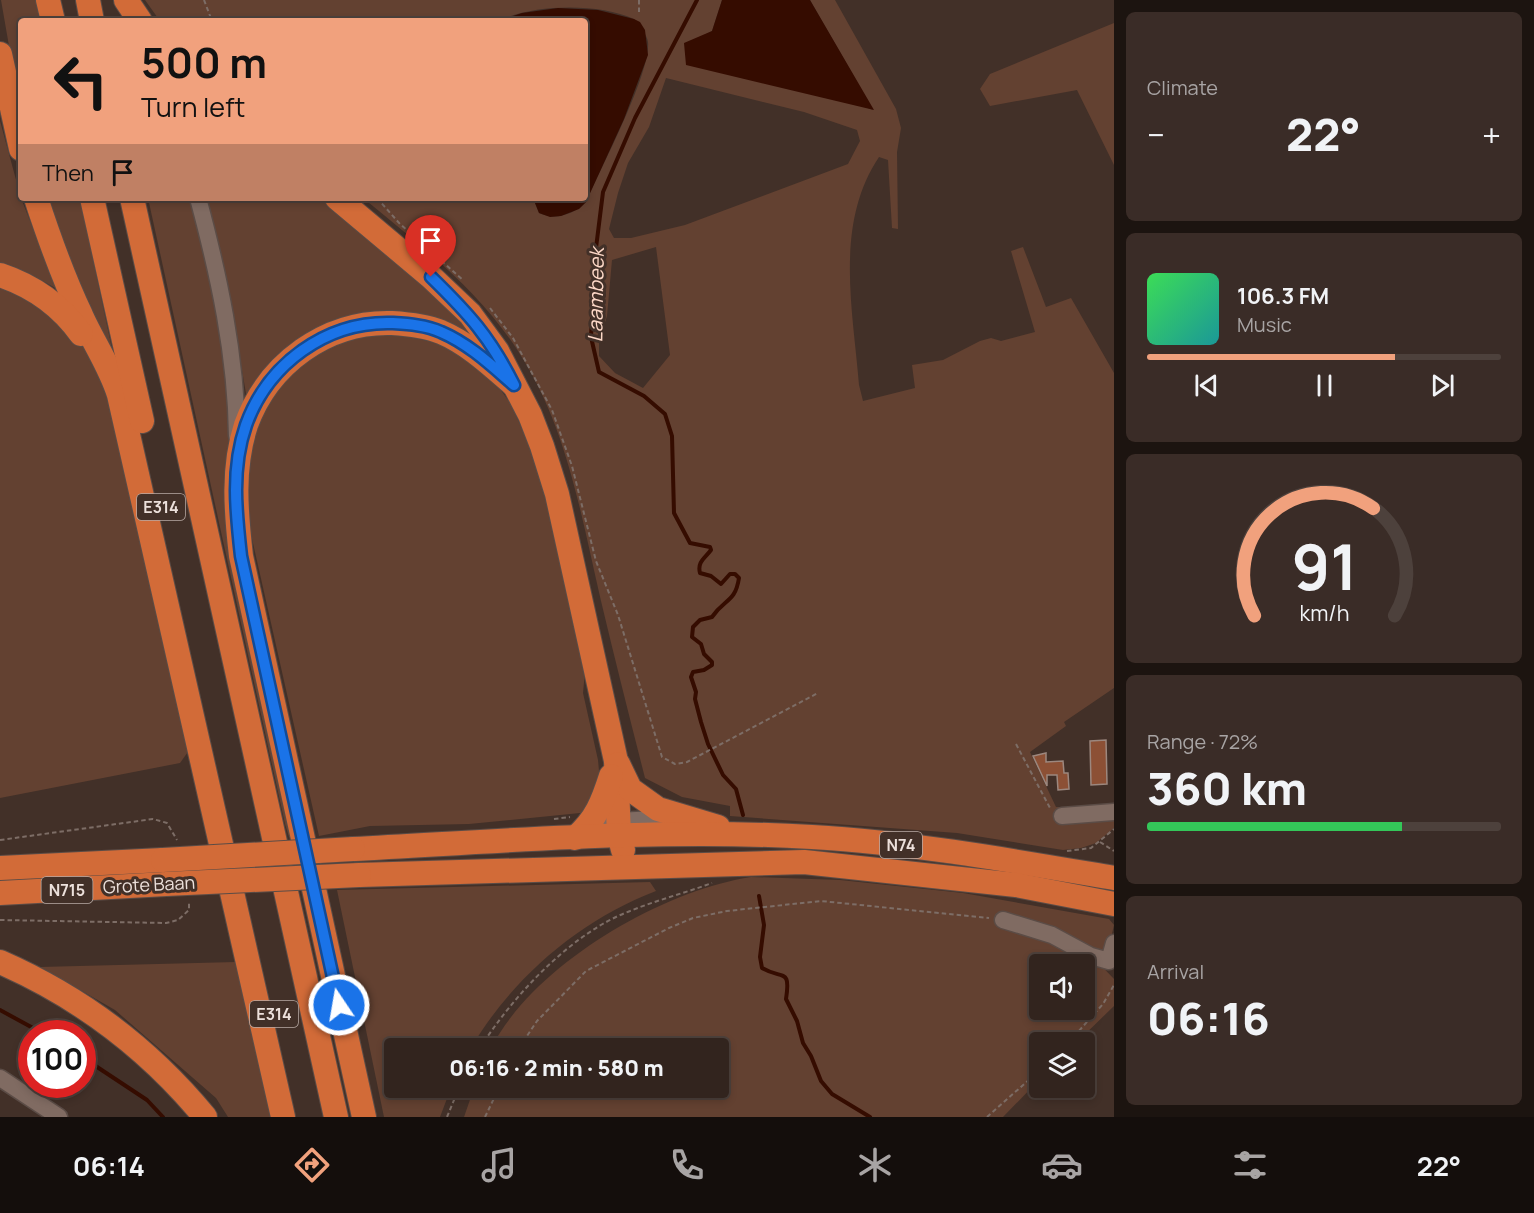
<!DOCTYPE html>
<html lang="en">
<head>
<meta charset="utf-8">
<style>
  body { margin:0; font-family:Manrope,sans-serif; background:#3a2c27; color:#f1f3f6; height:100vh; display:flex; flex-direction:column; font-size:22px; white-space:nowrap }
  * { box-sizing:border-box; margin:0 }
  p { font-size:20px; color:#a8a4a4 }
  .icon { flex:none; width:33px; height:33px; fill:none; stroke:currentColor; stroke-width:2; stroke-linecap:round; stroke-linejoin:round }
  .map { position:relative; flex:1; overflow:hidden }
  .details { display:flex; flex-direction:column; gap:12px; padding:12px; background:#1c1410; width:420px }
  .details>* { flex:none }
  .banner { position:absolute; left:18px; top:18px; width:570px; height:183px; border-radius:6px; box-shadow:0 3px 9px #0003,0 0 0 2px #4d413c; background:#f1a17d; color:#111; overflow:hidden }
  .buttons { position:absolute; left:1029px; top:954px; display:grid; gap:12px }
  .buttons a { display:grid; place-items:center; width:66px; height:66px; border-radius:6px; background:#32241e; box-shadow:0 3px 9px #0003,0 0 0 2px #4d413c; font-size:30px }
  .speed { position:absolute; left:18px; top:1020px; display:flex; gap:12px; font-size:30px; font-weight:700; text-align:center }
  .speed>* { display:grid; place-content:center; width:78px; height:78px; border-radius:50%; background:#32241e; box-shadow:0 3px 9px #0003,0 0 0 2px #4d413c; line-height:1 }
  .speed .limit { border:9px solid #d22; background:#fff; color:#111 }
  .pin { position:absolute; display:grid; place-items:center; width:51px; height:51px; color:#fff; margin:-62px -26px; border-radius:50% 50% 50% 0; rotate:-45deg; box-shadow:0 0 6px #0007 }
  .pin .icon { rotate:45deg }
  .me { position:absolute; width:66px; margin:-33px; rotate:348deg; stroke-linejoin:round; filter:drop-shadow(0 0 4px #0008) }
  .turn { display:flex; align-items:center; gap:21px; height:126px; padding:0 24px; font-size:27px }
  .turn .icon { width:78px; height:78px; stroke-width:2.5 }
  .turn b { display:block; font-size:42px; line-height:51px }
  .then { display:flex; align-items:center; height:57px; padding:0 24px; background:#0003; gap:12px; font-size:22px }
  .big { font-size:45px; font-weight:800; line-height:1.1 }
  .details .widget { flex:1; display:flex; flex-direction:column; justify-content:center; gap:9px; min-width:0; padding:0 21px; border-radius:9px; background:#3a2c27 }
  .details .dial { align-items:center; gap:0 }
  .dial svg { height:156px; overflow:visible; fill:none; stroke:#4d413c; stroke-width:7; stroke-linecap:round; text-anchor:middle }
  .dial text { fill:#f1f3f6; stroke:none }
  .song { display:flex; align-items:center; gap:18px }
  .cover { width:72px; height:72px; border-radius:9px; background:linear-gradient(135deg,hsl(130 70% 55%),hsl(180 70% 35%)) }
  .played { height:6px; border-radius:3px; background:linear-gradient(90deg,#f1a17d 70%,#4d413c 70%) }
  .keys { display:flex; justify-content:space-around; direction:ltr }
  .heat { display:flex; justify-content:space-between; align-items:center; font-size:33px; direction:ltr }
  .charge { height:9px; border-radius:4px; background:linear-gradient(90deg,#34c759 72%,#4d413c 0) }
  .trip { position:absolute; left:384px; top:1038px; width:345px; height:60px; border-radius:6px; background:#32241e; box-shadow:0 3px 9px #0003,0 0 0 2px #4d413c; font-weight:800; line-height:60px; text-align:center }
  .menu { display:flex; height:96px; justify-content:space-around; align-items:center; background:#140e0c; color:#a8a4a4 }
  .menu .icon { width:42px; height:42px }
  .menu .current { color:#f1a17d }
  .menu b { font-size:27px; color:#f1f3f6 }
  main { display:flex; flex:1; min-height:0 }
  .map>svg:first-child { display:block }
  .green { fill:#634131; fill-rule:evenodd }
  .water { fill:#350c00 }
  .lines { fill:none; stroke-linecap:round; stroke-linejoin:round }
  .stream { stroke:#350c00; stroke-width:4 }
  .building { fill:#8c5035; stroke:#9c877e; stroke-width:1.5 }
  .minor-casing { stroke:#5b4c46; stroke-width:19 }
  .highway-casing { stroke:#5b4c46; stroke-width:26 }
  .path { stroke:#7d6d66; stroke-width:2; stroke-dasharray:4.5 3; stroke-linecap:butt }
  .minor { stroke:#806b62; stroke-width:16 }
  .highway { stroke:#d26b38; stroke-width:24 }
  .highway-bridge-casing { stroke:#5b4c46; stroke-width:26; stroke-linecap:butt }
  .highway-bridge { stroke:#d26b38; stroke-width:24 }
  .route-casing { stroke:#114b97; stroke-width:15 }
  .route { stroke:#1a73e8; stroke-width:10 }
  .labels { text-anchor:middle; stroke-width:6; stroke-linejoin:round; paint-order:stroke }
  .shield { fill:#423028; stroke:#b9aba5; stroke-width:1.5 }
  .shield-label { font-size:16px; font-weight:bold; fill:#ece0db }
  .street-label { font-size:18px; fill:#ece0db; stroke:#423028 }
  .water-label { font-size:20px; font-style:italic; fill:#fdd8c7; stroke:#423028 }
</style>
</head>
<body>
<main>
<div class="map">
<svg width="1114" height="1117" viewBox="0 0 1114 1117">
  <rect width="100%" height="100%" fill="#423028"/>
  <g class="green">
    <path d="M 1,0 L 36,0 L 40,21 L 21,21 L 21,115 Z"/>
    <path d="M 145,0 L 722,0 L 712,31 L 694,41 L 873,110 L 810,0 L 835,0 L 896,109 L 901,128 L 897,152 L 898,229 L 892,228 L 888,160 L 879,157 C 834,224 853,310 859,385 L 863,401 L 915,388 L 912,365 L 943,360 L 980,341 L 991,338 L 1001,341 L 1035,332 L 1011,251 L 1023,247 L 1046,307 L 1071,298 L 1114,373 L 1114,688 L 1064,722 L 1066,726 L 1030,752 L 1056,807 L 1061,807 L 1062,821 L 1114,817 L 1114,828 L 1096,843 L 1081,848 L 1063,850 L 957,833 L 730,816 L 730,806 L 682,797 L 645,778 C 630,719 615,660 601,601 C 581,515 567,426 518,351 C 478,289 419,244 363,198 L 533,198 L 539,213 C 556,221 574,214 586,202 C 600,170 651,73 648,42 C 647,34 639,26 634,19 C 598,3 534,4 498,21 L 160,21 ZM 666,78 L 804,112 L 857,130 L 860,141 L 848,164 L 685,225 L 631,238 L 614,238 L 609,229 L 618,193 L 628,163 L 649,127 ZM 656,247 L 670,355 L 643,388 L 615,373 L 599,356 L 599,342 L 607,316 L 612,260 Z"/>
    <path d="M 1114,23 L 1114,165 L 1077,90 L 990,106 L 980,89 L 990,74 Z"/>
    <path d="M 0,121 L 21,198 L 57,289 L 30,274 L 0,268 Z"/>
    <path d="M 45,198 L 80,198 L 115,363 L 93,325 Z"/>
    <path d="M 148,198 L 192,198 L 220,329 L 232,427 L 297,836 L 289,837 L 285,824 Z"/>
    <path d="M 207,198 L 332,198 L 481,337 L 364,320 L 247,399 L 224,268 Z"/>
    <path d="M 0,287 C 51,309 78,330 104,380 L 190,749 L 180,763 L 0,798 Z"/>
    <path d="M 394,334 L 443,344 L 461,354 L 500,389 L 511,404 L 539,467 L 585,672 L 583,693 L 598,760 L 600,782 L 590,812 L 469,824 L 370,826 L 319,836 L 248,521 C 247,496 246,472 251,448 C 260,398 300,354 348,340 C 363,335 379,335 394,334 Z"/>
    <path d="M 751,877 L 840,880 L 963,893 L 1109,919 L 1114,925 L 1109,947 L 1103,952 L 1090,954 L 1114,979 L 1114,1006 L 1077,1042 L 1040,1042 L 1039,1080 L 1003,1117 L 464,1117 L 474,1088 L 718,1088 L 718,1048 L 491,1048 C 534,965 660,891 751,877 ZM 1040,964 L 1084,964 L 1084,1010 L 1040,1010 Z"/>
    <path d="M 650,882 L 656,891 C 580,920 512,978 471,1048 L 394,1048 L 394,1088 L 451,1088 L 440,1117 L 384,1117 L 337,890 Z"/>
    <path d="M 236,962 L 273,1117 L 228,1117 L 216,1098 L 115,1010 L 40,967 Z"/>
  </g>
  <g class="water">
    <path d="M 722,0 L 810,0 L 874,110 L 686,65 L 684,43 L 712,31 Z"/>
    <path d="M 558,8 L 598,10 L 634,19 L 640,22 L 645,30 L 648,55 L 624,119 L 586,202 L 579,209 L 561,216 L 550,217 L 539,213 L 533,198 L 585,198 L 585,21 L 498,21 L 522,13 Z"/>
  </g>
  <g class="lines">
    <g class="stream">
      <path d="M 697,0 L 635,118 L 603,192 L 595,256 L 591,337 L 599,372 L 644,396 L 665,414 L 672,436 L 674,513 L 690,543 L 710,547 L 711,550 C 705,558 697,562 700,573 L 711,576 L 721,584 L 730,574 L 735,574 L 739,578 C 735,603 725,598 712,617 L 700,620 L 693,627 L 692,637 L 701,644 L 704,654 L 712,662 L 712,665 L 704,670 L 693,672 L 691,677 L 696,692 L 695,699 L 701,722 L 708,744 L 723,775 L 736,789 L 743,815"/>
      <path d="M 759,896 L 764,925 L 760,957 L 762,968 C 782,980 791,967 786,999 L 797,1021 L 803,1043 L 811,1056 L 821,1081 L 832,1094 L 870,1117"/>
      <path d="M 0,1010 L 44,1034"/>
      <path d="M 82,1057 L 147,1100 L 163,1117"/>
    </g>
  </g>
  <g class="building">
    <path d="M 1106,740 L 1107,784 L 1091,785 L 1090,741 Z"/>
    <path d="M 1046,753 L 1046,762 L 1063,761 L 1064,773 L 1068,773 L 1069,789 L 1058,790 L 1057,775 L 1047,775 L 1047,786 L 1033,756 Z"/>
  </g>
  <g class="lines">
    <g class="minor-casing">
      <g id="minor">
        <path d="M 198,198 C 219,276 236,355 237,436"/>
        <path d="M 1062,816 L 1114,812"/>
        <path d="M 610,824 L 618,821 L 673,818"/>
        <path d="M 1003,920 L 1052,935 L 1091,956 L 1109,961 L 1114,943"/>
        <path d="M 0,1078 L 59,1117"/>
      </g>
    </g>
    <g class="highway-casing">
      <g id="highway">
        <path d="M 48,0 L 53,21"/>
        <path d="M 88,0 L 92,21"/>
        <path d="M 126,0 L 140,21"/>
        <path d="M 0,54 L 21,149"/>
        <path d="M 36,198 C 49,238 63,277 81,315 C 93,342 110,366 119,395 L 283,1117"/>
        <path d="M 92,198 L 142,421"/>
        <path d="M 132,198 L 336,1117"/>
        <path d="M 337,198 L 431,277 L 470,314 L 497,351 L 530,415 L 542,446 L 557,494 L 616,761 L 619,835 L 623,850"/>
        <path d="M 0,275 C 33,286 61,306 81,334"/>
        <path d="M 618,764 L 630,789 L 658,809 L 718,827"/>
        <path d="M 575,838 C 596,820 603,801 611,776"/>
        <path d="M 353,849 C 506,841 659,828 812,837 C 914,843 1014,861 1114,878"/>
        <path d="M 0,868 L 163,860"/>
        <path d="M 359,875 L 804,862 L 1016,885 L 1114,904"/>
        <path d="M 0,893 L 166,884"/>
        <path d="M 0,962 C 80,997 149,1049 205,1117"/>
        <path d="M 364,1117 L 241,556 C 236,512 232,468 246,425 C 268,364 326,321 392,323 C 408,324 426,326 441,332 C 469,344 491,365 514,385"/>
      </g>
    </g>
    <g class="path">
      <path d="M 204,0 L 212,21"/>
      <path d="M 639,0 L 639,12"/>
      <path d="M 377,198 L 400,224 L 463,280"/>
      <path d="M 490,308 L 513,338 L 552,410 L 572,466 L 596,561 L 618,615 L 662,757 L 675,764 L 687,762 L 818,693"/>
      <path d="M 1016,744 L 1050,808"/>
      <path d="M 554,819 L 570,817"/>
      <path d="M 0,840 L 153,819 L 167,823 L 177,840"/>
      <path d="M 1100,842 L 1114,851"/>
      <path d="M 1067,851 L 1091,848 L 1114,829"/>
      <path d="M 0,920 L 166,923 L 178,920 L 189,910 L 189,902"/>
      <path d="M 1069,1042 L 1103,1004 L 1114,985"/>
      <path d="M 480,1048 C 513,996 571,933 630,911 C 657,900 685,893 712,883"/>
      <path d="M 519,1048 L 537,1021 L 586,971 L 669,928 L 693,918 L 727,911 L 821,901 L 989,918"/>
      <path d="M 447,1117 L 459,1088"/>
      <path d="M 485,1117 L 499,1088"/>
      <path d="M 987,1117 L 1040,1070"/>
    </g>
    <use href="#minor" class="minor"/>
    <use href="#highway" class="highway"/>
    <g class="highway-bridge-casing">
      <g id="highway-bridge">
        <path d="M 163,860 L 353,849"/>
        <path d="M 166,884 L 359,875"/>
      </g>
    </g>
    <use href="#highway-bridge" class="highway-bridge"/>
  </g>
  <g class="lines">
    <g class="route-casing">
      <path id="route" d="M 339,1005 L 241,556 C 236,512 231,468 246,425 C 268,364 326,321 392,323 C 408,324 426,325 441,332 C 469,344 491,365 514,385 C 490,337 469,314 431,277"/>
    </g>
    <use href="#route" class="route"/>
  </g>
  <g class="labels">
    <g class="shield">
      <rect x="137" y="494" width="48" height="26" rx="4.5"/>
      <rect x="880" y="832" width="42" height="26" rx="4.5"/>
      <rect x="41.5" y="877" width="51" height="26" rx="4.5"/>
      <rect x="250" y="1001" width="48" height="26" rx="4.5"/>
    </g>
    <g class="shield-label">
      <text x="161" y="513">E314</text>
      <text x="901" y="851">N74</text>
      <text x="67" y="896">N715</text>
      <text x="274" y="1020">E314</text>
    </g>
    <g class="street-label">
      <text transform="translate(149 885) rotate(-3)" y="6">Grote Baan</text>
    </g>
    <g class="water-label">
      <text transform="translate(596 295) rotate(-89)" y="7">Laambeek</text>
    </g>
  </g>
</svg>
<div class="buttons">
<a><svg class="icon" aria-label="sound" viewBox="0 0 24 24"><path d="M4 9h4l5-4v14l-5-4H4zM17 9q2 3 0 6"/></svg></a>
<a><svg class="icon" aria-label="layers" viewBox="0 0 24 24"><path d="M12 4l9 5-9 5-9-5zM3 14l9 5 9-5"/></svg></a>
</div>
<div class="speed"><div class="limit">100</div></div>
<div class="pin" style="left:431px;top:277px;background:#d93025"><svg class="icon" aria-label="arrive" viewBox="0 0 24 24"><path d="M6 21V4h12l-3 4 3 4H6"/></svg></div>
<svg class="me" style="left:339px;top:1005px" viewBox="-20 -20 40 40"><circle r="17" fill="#1a73e8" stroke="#fff" stroke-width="3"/><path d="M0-11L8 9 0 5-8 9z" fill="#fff"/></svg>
<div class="trip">06:16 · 2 min · 580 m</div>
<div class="banner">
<div class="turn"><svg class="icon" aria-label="left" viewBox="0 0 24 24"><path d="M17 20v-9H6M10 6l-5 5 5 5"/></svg><div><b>500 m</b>Turn left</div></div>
<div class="then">Then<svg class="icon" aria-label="arrive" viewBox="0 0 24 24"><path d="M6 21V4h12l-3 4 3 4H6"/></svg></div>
</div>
</div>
<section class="details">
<div class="widget"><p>Climate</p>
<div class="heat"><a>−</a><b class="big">22°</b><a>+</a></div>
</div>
<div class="widget">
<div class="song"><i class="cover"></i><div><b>106.3 FM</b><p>Music</p></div></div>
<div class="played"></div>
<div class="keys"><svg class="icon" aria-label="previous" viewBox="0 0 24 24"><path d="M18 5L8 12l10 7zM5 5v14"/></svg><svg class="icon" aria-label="pause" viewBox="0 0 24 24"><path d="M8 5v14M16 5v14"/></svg><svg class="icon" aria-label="next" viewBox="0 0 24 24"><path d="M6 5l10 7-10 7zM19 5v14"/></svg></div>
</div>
<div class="widget dial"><svg viewBox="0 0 100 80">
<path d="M14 69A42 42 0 1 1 86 69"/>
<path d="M14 69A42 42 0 0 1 75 14" stroke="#f1a17d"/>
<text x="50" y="56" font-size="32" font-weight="700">91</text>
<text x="50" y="72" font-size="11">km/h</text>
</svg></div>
<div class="widget"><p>Range · 72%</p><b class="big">360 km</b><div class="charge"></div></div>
<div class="widget"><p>Arrival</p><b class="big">06:16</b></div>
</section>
</main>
<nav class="menu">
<b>06:14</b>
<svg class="icon current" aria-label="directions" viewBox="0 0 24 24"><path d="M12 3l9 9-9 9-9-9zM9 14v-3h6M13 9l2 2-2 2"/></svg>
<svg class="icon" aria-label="music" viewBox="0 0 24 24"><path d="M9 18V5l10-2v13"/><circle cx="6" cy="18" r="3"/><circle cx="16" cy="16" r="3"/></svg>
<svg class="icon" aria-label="phone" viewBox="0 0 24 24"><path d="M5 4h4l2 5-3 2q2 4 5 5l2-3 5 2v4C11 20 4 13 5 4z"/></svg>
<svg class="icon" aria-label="climate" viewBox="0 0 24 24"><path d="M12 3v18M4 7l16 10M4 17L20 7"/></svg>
<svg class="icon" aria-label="car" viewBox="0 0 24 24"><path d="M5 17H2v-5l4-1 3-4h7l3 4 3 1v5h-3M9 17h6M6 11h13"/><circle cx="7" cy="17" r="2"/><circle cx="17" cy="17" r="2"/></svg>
<svg class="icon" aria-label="filters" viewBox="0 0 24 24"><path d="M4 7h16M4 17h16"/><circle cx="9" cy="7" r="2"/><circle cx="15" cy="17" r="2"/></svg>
<b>22°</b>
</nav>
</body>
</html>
